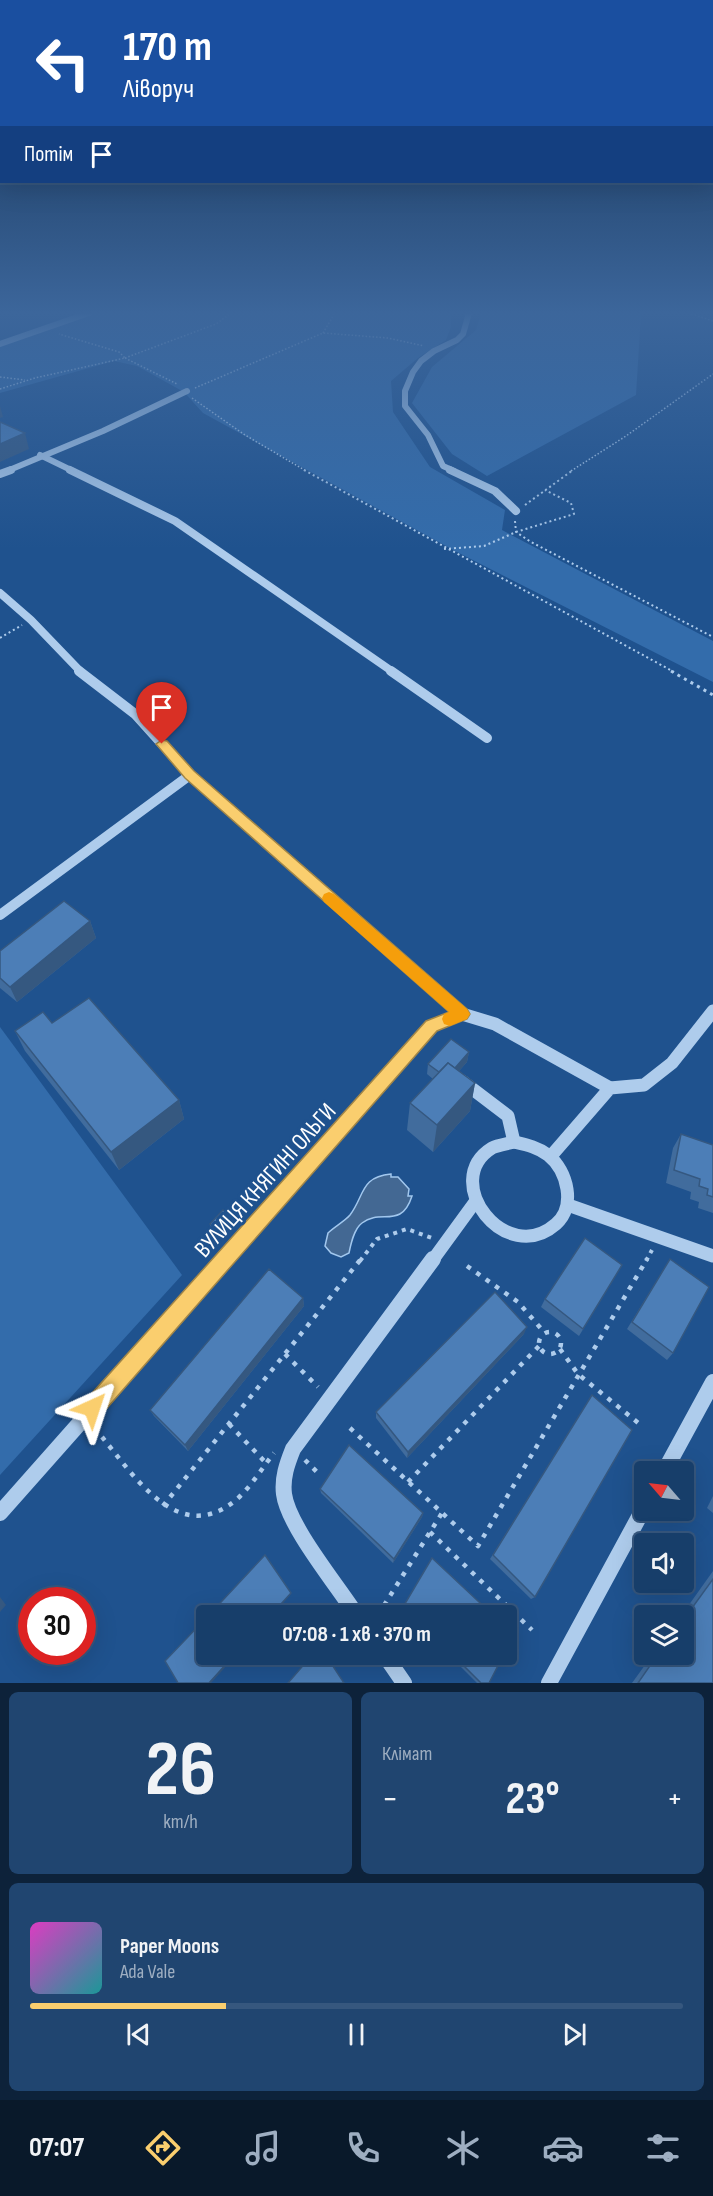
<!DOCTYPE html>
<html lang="uk">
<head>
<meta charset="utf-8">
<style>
  body { margin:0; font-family:"Sofia Sans Condensed",sans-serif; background:#204570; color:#f1f3f6; height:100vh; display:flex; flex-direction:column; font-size:22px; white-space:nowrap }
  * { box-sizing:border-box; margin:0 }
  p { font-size:20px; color:#9eaec1 }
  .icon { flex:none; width:33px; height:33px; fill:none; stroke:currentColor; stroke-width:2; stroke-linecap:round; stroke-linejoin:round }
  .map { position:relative; height:1683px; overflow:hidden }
  .sheet { display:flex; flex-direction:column; gap:9px; padding:9px; background:#0d223a; flex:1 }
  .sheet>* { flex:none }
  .banner { position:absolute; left:0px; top:0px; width:714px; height:183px; box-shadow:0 6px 24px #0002,0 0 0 2px #36577e; background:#1a4fa0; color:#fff; overflow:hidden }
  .needle { width:39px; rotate:298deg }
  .tools { position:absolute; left:634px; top:1461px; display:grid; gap:12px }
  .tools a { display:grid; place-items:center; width:60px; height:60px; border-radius:6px; background:#173e6a; box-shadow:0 6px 24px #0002,0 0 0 2px #36577e; font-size:30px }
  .speed { position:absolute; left:18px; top:1587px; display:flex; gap:12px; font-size:30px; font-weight:700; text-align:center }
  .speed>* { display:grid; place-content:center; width:78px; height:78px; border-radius:50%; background:#173e6a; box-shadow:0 6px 24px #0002,0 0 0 2px #36577e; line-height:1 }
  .speed .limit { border:9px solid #d22; background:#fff; color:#111 }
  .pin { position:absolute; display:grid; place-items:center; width:51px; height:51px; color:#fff; margin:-62px -26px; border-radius:50% 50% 50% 0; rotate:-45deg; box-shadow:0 0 6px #0007 }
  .pin .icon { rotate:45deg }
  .me { position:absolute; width:66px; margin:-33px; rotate:42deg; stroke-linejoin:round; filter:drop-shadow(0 0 4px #0008) }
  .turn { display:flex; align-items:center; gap:21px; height:126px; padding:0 24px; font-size:27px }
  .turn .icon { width:78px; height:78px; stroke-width:2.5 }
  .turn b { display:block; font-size:42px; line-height:51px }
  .then { display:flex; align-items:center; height:57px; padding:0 24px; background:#0003; gap:12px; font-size:22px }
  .big { font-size:45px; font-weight:700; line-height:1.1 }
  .sheet .card { flex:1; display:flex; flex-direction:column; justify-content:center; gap:9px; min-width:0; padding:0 21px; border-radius:9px; background:#204570 }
  .sheet .dial { align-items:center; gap:0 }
  .dial b { font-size:78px; line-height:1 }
  .song { display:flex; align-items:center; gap:18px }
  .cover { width:72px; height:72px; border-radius:9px; background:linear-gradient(135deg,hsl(310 70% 55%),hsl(180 70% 35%)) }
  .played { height:6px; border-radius:3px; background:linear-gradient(90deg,#face6e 30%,#36577e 30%) }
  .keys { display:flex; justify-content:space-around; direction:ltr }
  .heat { display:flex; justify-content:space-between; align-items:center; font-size:33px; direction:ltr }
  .sheet .tiles { flex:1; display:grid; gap:9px; grid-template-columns:1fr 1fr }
  .card:last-child { grid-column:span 2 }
  .trip { position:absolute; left:196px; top:1605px; width:321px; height:60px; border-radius:6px; background:#173e6a; box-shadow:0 6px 24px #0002,0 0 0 2px #36577e; font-weight:700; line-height:60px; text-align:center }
  .dock { display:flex; height:96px; justify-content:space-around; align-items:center; background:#09192a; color:#9eaec1 }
  .dock .icon { width:42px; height:42px }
  .dock .on { color:#face6e }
  .dock b { font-size:27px; color:#f1f3f6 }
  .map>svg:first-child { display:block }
  .green { fill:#336cab }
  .water { fill:#436893; stroke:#a1c7ee; stroke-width:1.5 }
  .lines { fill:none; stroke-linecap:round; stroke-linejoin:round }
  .path-far4 { stroke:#aeccec; stroke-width:1.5; stroke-dasharray:1.5 2; stroke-linecap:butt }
  .path-far3 { stroke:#aeccec; stroke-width:2; stroke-dasharray:2 3; stroke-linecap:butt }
  .path-far2 { stroke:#aeccec; stroke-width:3; stroke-dasharray:3 4.5; stroke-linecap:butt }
  .path-far1 { stroke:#aeccec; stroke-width:4; stroke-dasharray:4 5; stroke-linecap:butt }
  .path { stroke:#aeccec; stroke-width:4.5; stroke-dasharray:4.5 7; stroke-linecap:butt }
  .minor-far4 { stroke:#aeccec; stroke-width:6 }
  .minor-far3 { stroke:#aeccec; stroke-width:8 }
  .minor-far2 { stroke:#aeccec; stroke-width:10 }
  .minor-far1 { stroke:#aeccec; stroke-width:13 }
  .minor { stroke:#aeccec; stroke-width:16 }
  .wall { fill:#416c9d }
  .shaded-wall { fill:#355880 }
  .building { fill:#4c7eb7; stroke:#355880; stroke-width:1.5 }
  .route { fill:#face6e; stroke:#a28648; stroke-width:1.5 }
  .slow { fill:#f59e0b }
  .labels { text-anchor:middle; stroke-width:6; stroke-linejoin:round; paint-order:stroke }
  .near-street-label { font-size:24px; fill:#fff; stroke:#1f528e }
</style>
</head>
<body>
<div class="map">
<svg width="713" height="1683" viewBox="0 0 713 1683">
  <rect width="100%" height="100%" fill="#1f528e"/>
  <g class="green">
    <path d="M 81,313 L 451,313 L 451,327 L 446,340 L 418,358 L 391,381 L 393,412 L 430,467 L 505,510 L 502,530 L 713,641 L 713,682 L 457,552 L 234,430 L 203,413 L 184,392 L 137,366 L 114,361 L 0,393 L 0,343 Z"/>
    <path d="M 481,313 L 641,314 L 636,395 L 487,476 L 452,454 L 412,403 L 432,367 L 476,330 Z"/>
    <path d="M 0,1027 L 182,1275 L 0,1475 Z"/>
  </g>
  <path class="water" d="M 391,1174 L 391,1177 L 398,1177 L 409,1189 L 408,1196 L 412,1196 C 401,1230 381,1208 362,1223 C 354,1229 351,1243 349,1253 L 341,1257 L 331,1253 L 325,1246 L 328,1233 C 334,1227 345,1221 350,1215 C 365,1195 360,1177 391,1174 Z"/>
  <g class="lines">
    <g class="path-far4">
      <path d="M 688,313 L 713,321"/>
      <path d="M 323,333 L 335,313"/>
      <path d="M 125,358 L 177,384"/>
      <path d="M 125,358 L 216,324 L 231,313"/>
      <path d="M 0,377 L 25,380"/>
      <path d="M 195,388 L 323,333 L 388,338 L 424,346"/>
      <path d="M 0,389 L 35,378 L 125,358 L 119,352 L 59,334"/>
      <path d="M 192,398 L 245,435 L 306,471"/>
      <path d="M 571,471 L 626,436 L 713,374"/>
    </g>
    <g class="path-far3">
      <path d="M 304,470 L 674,672"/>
      <path d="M 525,505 L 573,470"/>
      <path d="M 515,521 L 516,532 L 531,542 L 713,637"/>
      <path d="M 444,549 L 484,546 L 516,532 L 574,514 L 571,503 L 545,490"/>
      <path d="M 0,638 L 22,625"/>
    </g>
    <path class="path-far2" d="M 671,671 L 713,695"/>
    <g class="path-far1">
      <path d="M 360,1261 L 377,1239 L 407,1229 L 432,1238"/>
      <path d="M 646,1261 L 652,1250"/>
    </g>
    <g class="path">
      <path d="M 467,1266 L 518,1302 L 544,1332"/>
      <circle cx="550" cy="1343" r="11"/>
      <path d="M 560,1349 L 578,1374 L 642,1426"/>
      <path d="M 285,1354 L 318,1387"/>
      <path d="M 229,1424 L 266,1463"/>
      <path d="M 350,1428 L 478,1546 L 647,1259"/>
      <path d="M 102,1437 C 135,1477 179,1547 236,1500 C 251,1487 262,1468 274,1453"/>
      <path d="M 305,1460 L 318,1473"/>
      <path d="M 408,1482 L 540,1345"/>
      <path d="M 163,1506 L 361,1259"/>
      <path d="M 430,1532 L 532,1630"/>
      <path d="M 378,1615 L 442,1513"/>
    </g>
    <g class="minor-far4">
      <path d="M 0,344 L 89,313"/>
      <path d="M 40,455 L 73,471"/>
      <path d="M 7,471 L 103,431 L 187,391"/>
      <path d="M 454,471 L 443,466 L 428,435 L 405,406 L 405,391 L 413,372 L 421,361 L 434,351 L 457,340 L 463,334 L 469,313"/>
    </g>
    <g class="minor-far3">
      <path d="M 70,470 L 175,521 L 393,672"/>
      <path d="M 450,470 L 495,491 L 516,511"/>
      <path d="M 0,474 L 11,470"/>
      <path d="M 0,593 L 31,620 L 81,672"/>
    </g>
    <g class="minor-far2">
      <path d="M 79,671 L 135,714 L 190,775 L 367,930"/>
      <path d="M 391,671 L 487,738"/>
      <path d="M 0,915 L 190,775"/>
    </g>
    <g class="minor-far1">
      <path d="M 365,929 L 462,1014"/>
      <path d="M 462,1081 L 508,1116 L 514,1142"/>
      <path d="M 514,1142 C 527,1145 537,1147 548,1155 C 568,1171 576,1207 556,1224 C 506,1268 439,1181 492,1148 C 498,1145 507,1144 514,1142 Z"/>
      <path d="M 551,1156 L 610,1088 L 644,1085 L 672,1063 L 713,1011"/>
      <path d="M 568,1205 L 713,1256"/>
      <path d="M 223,1261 L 431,1026 L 462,1014 L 495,1024 L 610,1088"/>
      <path d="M 432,1261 L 475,1202"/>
    </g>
    <g class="minor">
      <path d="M 664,1472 L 713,1382"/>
      <path d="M 0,1513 L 225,1259"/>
      <path d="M 357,1616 C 338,1586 288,1526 284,1494 C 282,1478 287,1464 293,1449 L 433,1259"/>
      <path d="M 384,1654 L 404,1683"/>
      <path d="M 549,1683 L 645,1506"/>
    </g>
  </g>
  <g class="wall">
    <path d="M 90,921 L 96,938 L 17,1002 L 0,988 L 0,951 Z"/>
    <path d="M 52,1023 L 179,1100 L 184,1119 L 119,1170 L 25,1051 L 15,1031 Z"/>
    <path d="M 469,1052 L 467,1062 L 459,1071 L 475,1083 L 470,1111 L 433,1152 L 407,1130 L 410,1103 L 433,1079 L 427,1074 L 428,1064 Z"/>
    <path d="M 681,1134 L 713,1145 L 713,1213 L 698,1208 L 699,1202 L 690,1199 L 691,1192 L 666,1183 L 673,1148 Z"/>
    <path d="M 234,1223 L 222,1237 L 211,1228 L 210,1224 Z"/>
    <path d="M 670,1259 L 673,1353 L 667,1360 L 627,1329 Z"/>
    <path d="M 622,1265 L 579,1336 L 541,1307 L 545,1299 Z"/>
    <path d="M 303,1298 L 304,1306 L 188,1451 L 154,1416 L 150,1410 Z"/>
    <path d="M 524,1334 L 407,1458 L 376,1418 L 376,1412 Z"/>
    <path d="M 592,1395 L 535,1597 L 531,1599 L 490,1559 Z"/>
    <path d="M 320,1489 L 423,1513 L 422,1517 L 393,1563 L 321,1493 Z"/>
    <path d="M 713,1496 L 713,1513 L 707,1508 Z"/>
    <path d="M 713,1571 L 713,1683 L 632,1683 L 653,1654 L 684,1654 L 684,1616 L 681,1616 Z"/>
    <path d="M 403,1607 L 494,1616 L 408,1616 L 402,1610 Z"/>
    <path d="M 448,1654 L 504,1654 L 489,1683 L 477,1683 Z"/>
  </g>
  <g class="shaded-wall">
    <path d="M 0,406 L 3,417 L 0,418 Z"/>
    <path d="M 25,433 L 29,449 L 0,462 L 0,444 Z"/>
    <path d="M 90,921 L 96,938 L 17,1002 L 10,987 Z"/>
    <path d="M 469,1052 L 467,1062 L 445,1087 L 446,1077 Z"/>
    <path d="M 475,1083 L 470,1111 L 433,1152 L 437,1125 Z"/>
    <path d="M 179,1100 L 184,1119 L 119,1170 L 111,1152 Z"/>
    <path d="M 233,1219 L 234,1223 L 222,1237 L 220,1233 Z"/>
    <path d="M 303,1298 L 304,1306 L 188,1451 L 185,1445 Z"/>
    <path d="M 527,1327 L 524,1334 L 407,1458 L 408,1452 Z"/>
    <path d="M 423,1513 L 422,1517 L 393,1563 L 394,1559 Z"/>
    <path d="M 291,1593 L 291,1594 L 272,1616 L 270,1616 Z"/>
    <path d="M 0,1597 L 6,1605 L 0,1612 Z"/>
    <path d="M 223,1654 L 224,1654 L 229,1663 L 211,1683 L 209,1683 Z"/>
  </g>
  <g class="building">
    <path d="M 0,422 L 25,433 L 0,444 Z"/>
    <path d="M 64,901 L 90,921 L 10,987 L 0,978 L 0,951 Z"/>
    <path d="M 89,998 L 179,1100 L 111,1152 L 15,1031 L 43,1012 L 52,1023 Z"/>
    <path d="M 451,1039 L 469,1052 L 455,1068 L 448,1063 L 439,1072 L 428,1064 Z"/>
    <path d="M 448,1063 L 475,1083 L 437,1125 L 410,1103 Z"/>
    <path d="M 681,1134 L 713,1145 L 713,1197 L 707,1195 L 708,1189 L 699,1186 L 700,1179 L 674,1170 Z"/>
    <path d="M 223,1210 L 233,1219 L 220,1233 L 210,1224 Z"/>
    <path d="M 585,1238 L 622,1265 L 583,1329 L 545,1299 Z"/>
    <path d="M 670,1259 L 709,1287 L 673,1353 L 632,1322 Z"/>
    <path d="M 269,1269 L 303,1298 L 185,1445 L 150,1410 Z"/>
    <path d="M 495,1292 L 527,1327 L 408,1452 L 376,1412 Z"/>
    <path d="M 592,1395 L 632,1430 L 535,1597 L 493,1555 Z"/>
    <path d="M 349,1445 L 423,1513 L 394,1559 L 320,1489 Z"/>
    <path d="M 265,1555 L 291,1593 L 270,1616 L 208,1616 Z"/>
    <path d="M 432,1558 L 494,1616 L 411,1616 L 403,1607 Z"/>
    <path d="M 713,1579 L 713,1683 L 638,1683 L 658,1654 L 684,1654 L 684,1619 Z"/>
    <path d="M 207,1617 L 207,1654 L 223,1654 L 228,1662 L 209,1683 L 178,1683 L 165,1661 Z"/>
    <path d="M 507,1628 L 514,1635 L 507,1648 Z"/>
    <path d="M 313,1654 L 325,1654 L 344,1683 L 288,1683 Z"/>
    <path d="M 452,1654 L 504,1654 L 489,1683 L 481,1683 Z"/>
  </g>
  <linearGradient id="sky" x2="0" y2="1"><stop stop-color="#112d4e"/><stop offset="0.57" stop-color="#3c669b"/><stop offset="1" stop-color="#3c669b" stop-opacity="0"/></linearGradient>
  <rect width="713" height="549" fill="url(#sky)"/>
  <path class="route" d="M 162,740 L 167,741 L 194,771 L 467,1009 L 470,1014 L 467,1019 L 437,1031 L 100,1416 L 92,1419 L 85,1416 L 82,1408 L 85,1401 L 426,1021 L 449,1012 L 185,778 L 156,744 Z"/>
  <path class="slow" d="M 329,892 L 334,894 L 467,1009 L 470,1014 L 467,1019 L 450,1026 L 444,1024 L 442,1019 L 444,1014 L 449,1012 L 324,902 L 322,898 L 324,894 Z"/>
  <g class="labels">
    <g class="near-street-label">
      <text transform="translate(265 1180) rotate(-48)" y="8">ВУЛИЦЯ КНЯГИНІ ОЛЬГИ</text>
    </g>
  </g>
</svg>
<div class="tools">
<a><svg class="needle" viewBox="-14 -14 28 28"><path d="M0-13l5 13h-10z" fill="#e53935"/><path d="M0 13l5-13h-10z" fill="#9eaec1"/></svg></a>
<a><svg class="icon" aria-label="sound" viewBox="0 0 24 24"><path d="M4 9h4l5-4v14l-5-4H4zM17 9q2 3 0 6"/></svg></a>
<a><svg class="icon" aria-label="layers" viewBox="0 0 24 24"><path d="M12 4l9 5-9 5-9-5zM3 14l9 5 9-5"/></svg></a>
</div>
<div class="speed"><div class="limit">30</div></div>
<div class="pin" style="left:162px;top:744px;background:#d93025"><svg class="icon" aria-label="arrive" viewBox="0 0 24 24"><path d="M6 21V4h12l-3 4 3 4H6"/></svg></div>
<svg class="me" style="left:92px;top:1408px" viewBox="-20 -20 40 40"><path d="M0-17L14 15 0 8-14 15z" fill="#face6e" stroke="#fff" stroke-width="4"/></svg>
<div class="trip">07:08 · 1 хв · 370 m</div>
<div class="banner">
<div class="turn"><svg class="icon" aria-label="left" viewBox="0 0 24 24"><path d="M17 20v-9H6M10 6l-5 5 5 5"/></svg><div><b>170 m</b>Ліворуч</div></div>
<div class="then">Потім<svg class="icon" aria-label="arrive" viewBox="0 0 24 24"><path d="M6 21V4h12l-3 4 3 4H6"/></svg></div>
</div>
</div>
<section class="sheet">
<div class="tiles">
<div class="card dial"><b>26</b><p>km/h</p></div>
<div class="card"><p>Клімат</p>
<div class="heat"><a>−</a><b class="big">23°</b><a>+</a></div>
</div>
<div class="card">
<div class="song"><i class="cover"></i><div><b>Paper Moons</b><p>Ada Vale</p></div></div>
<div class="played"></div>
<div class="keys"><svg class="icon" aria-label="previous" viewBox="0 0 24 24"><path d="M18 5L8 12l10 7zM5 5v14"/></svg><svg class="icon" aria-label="pause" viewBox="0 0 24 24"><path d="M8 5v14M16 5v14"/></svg><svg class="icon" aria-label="next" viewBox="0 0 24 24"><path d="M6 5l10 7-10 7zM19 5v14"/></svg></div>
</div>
</div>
</section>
<nav class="dock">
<b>07:07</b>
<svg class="icon on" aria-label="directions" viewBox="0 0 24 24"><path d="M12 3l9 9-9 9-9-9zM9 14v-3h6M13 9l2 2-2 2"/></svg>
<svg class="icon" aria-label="music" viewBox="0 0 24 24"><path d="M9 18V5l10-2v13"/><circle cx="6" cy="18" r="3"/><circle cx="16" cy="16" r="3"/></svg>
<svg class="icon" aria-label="phone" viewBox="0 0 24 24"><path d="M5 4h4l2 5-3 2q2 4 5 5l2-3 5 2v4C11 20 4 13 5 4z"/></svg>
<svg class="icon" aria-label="climate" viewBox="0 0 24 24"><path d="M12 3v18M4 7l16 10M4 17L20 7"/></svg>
<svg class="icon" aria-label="car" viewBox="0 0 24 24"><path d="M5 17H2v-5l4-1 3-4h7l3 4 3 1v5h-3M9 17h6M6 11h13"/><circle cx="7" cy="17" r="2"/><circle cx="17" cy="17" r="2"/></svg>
<svg class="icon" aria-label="filters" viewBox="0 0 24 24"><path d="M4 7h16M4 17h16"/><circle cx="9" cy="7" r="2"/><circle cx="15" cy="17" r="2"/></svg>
</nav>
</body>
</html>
